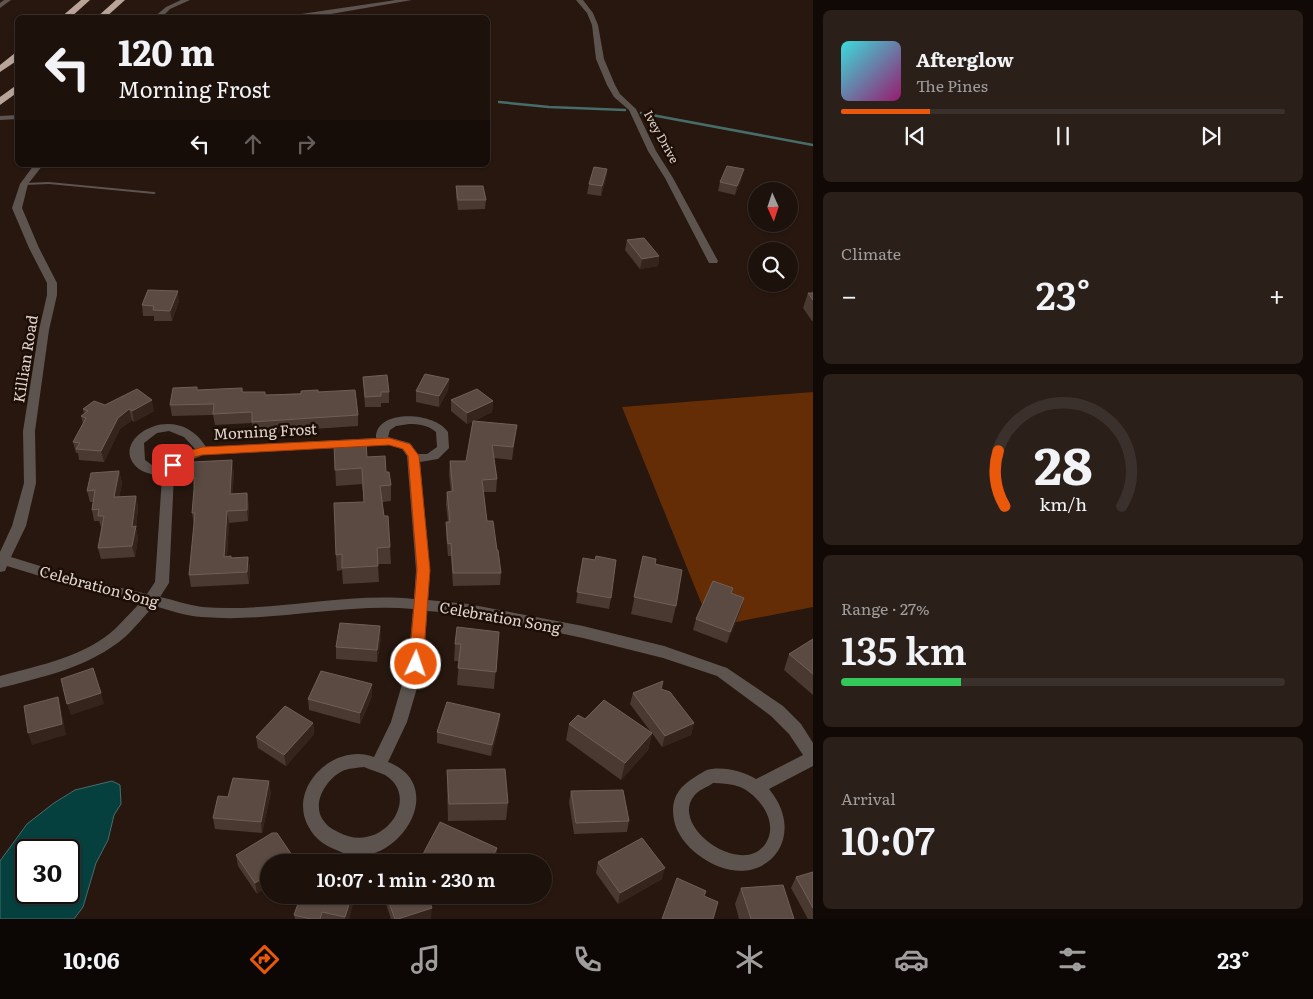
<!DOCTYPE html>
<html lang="en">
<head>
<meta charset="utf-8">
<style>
  body { margin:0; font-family:Literata,serif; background:#2a1f19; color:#f1f3f6; height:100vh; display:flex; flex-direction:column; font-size:19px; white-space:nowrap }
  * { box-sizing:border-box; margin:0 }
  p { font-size:16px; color:#a09d9d }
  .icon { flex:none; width:28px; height:28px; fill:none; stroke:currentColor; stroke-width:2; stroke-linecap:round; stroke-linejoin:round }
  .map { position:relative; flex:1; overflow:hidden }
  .drawer { display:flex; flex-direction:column; gap:10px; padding:10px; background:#100906; width:500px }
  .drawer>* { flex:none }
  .banner { position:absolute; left:15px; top:15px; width:475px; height:152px; border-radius:8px; box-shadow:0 1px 4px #0004,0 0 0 1px #3b312c; background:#1d110b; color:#f1f3f6; overflow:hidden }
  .needle { width:32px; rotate:177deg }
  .fabs { position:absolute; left:748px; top:182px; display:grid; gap:10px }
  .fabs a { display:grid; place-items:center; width:50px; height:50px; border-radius:50%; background:#1d110b; box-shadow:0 1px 4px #0004,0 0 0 1px #3b312c; font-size:25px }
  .speed { position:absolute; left:15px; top:839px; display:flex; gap:10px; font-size:25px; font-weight:700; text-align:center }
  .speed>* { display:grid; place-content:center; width:65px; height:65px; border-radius:50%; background:#1d110b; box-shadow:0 1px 4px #0004,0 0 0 1px #3b312c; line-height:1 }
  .speed .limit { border:2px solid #111; border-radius:8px; background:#fff; color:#111 }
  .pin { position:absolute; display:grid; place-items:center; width:42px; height:42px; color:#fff; margin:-21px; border-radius:10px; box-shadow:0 2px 8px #0006 }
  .me { position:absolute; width:55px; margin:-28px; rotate:3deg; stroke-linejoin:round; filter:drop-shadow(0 0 4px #0008) }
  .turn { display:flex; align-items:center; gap:18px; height:105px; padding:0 20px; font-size:22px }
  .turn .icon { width:65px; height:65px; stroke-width:2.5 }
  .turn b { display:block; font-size:35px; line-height:42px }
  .lanes { display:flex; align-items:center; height:48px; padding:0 20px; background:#0003; justify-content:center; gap:25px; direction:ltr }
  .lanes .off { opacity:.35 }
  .big { font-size:38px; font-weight:600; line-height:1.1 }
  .drawer .tile { flex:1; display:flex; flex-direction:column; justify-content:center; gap:8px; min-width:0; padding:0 18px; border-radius:8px; background:#2a1f19 }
  .drawer .dial { align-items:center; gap:0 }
  .dial svg { height:130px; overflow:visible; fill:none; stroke:#3b312c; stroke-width:7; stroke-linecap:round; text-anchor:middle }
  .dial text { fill:#f1f3f6; stroke:none }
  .song { display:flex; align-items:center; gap:15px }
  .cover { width:60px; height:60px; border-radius:8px; background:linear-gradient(135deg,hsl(180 70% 55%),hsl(320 70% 35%)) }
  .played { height:5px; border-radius:2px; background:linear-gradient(90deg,#ea580c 20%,#3b312c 20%) }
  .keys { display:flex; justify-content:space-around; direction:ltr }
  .heat { display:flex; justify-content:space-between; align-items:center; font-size:28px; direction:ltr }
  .charge { height:8px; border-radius:4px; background:linear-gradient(90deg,#34c759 27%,#3b312c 0) }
  .trip { position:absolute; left:260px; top:854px; width:292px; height:50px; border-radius:25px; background:#1d110b; box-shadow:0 1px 4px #0004,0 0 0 1px #3b312c; font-weight:600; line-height:50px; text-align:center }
  .tabs { display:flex; height:80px; justify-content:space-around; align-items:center; background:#0c0704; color:#a09d9d }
  .tabs .icon { width:35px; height:35px }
  .tabs .selected { color:#ea580c }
  .tabs b { font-size:22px; color:#f1f3f6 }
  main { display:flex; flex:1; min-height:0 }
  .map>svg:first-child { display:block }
  .forest { fill:#652d06 }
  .water { fill:#05403e; stroke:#476d6a; fill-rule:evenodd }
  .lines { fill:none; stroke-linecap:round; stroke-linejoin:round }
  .stream { stroke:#476d6a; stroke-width:2.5 }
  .service { fill:#5d5450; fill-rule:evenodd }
  .minor { fill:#5d5450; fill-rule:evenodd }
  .motorway { fill:#baa499; fill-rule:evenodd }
  .wall { fill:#493930 }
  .shaded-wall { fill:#35241c }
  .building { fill:#5a4a41; stroke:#6f5f58 }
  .route { fill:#ea580c; stroke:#983908 }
  .labels { text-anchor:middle; stroke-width:5; stroke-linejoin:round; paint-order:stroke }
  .far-street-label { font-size:12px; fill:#e1d5d0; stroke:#1d0e06 }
  .street-label { font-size:15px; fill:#e1d5d0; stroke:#1d0e06 }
</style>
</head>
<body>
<main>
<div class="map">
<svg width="813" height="919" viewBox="0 0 813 919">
  <rect width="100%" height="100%" fill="#27170f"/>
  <path class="forest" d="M 813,392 L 813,607 L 711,627 L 622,407 Z"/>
  <path class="water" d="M 112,781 L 120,785 L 121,804 L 114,815 L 108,840 L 96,863 L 83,907 L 74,919 L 0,919 L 0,861 L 27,824 L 54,803 L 75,790 ZM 26,850 L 69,850 L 69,892 L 26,892 Z"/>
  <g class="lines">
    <g class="stream">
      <path d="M 499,102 L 549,107 L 625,110"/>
      <path d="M 641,113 L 813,145"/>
    </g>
    <path class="service" d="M 49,182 L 154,192 L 156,193 L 154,194 L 49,184 L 24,185 L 22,184 L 24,183 Z"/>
    <g class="minor">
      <path d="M 4,0 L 11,0 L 0,8 L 0,3 Z"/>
      <path d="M 181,0 L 190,0 L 170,9 L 161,18 L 153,18 L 166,7 Z"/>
      <path d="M 396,0 L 412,0 L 325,15 L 274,18 Z"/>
      <path d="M 576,0 L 583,0 L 593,13 L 598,25 L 604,59 L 615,85 L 620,94 L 636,109 L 656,151 L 673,178 L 718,261 L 717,263 L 709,263 L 708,261 L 665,178 L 648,151 L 629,110 L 614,97 L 607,85 L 596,59 L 592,25 L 587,13 Z"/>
      <path d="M 18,115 L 18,119 L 0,120 L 0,116 Z"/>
      <path d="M 34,165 L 43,165 L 28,184 L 22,208 L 39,248 L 57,283 L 57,295 L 49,330 L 35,431 L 36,483 L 26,526 L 11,557 L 79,578 L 147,594 L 155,582 L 162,477 C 154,475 145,473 139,469 C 104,442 175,396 206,447 L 376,438 C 375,409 434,411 448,432 L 449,448 L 438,459 L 420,462 L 430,570 L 428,600 L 468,604 L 583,626 L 664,646 L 727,668 L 783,706 L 801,724 L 813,743 L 813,766 L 769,789 C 813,842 756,900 697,854 C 687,846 676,833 674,820 C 670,800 678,787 695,777 C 700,774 706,769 712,769 C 727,767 744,772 756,779 L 803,755 L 789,734 L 771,716 L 717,676 L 663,658 L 583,638 L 468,614 L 427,611 L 424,664 L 407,722 L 388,762 C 453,787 393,875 341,852 C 334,849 324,845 318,839 C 313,835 310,829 307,824 C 289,785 336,742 374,757 L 391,722 L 408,664 L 413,609 C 343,603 272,623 202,617 C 186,616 169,610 154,606 C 144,616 135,628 125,637 C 90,667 43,677 0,688 L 0,676 C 40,665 85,657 116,628 C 124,620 132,611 140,603 L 79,588 L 7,566 L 5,571 L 0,572 L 0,552 L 12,526 L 24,483 L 23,431 L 39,330 L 47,295 L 47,283 L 29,248 L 12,208 L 20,184 ZM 409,424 C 419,424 428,425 436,432 L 437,447 L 427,454 L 418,454 L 410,443 L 388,437 L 390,430 L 396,426 ZM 169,431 L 184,437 L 195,449 L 178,456 L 165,469 L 152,465 L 145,460 L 144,443 L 157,433 ZM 389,445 L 402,449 L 407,456 L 416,570 L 414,599 C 343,592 272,613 202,607 C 188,605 174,600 160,597 L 169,583 L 174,474 L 187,462 L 203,455 ZM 364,767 C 370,770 379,772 385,775 C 423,798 381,856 338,832 C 332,829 327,826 323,820 C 311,803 327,777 345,770 C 351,768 357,768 364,767 ZM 713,783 C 722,783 732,784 740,787 C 759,795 779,822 766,843 C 743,879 669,827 694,796 C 698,790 708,787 713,783 Z"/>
    </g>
    <g class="motorway">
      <path d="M 81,0 L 90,0 L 70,18 L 60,18 Z"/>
      <path d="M 116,0 L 125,0 L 105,18 L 96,18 Z"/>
      <path d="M 15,53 L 18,53 L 18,60 L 0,72 L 0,65 Z"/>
      <path d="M 18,84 L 18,92 L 0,105 L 0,97 Z"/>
    </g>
  </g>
  <g class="wall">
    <path d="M 607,169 L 606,178 L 601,196 L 587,194 L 589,184 Z"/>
    <path d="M 742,178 L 735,195 L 718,191 L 720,182 Z"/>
    <path d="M 456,186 L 486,200 L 485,209 L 458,210 L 456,196 Z"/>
    <path d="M 627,240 L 659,256 L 658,266 L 640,269 L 625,250 Z"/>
    <path d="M 813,290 L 813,321 L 812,321 L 803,308 L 808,293 L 812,293 Z"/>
    <path d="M 179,301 L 172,321 L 154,321 L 154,316 L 143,316 L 142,305 Z"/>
    <path d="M 363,377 L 389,392 L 389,403 L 381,403 L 381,407 L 365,407 Z"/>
    <path d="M 449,379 L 448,390 L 439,407 L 416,402 L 416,391 Z"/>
    <path d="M 242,388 L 243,392 L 265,395 L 318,392 L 358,415 L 358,426 L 253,433 L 252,423 L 215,425 L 213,415 L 172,416 L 170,405 L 198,390 Z"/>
    <path d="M 451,400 L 493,401 L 492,412 L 474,421 L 515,437 L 512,460 L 494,458 L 497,479 L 496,492 L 483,492 L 487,521 L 497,550 L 501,573 L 500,585 L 453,586 L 451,556 L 448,556 L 446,534 L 446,522 L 448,522 L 446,504 L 447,492 L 451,492 L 449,474 L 450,461 L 466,461 L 473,421 L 467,424 L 451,411 Z"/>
    <path d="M 105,405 L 154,411 L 134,422 L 132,420 L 120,429 L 104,462 L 79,460 L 78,453 L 76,453 L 73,442 L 83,424 L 81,416 L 84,414 L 83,409 Z"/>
    <path d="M 334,444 L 367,457 L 386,472 L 391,485 L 391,501 L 382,502 L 384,516 L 390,547 L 391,564 L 378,564 L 379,582 L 343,584 L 342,570 L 337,571 L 336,555 L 364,502 L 362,484 L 336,486 Z"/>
    <path d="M 119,471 L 122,483 L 119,497 L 136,496 L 138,507 L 136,529 L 138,538 L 135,557 L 101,559 L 98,548 L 102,527 L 101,527 L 99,521 L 94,521 L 92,510 L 93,502 L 90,502 L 87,491 Z"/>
    <path d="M 234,472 L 232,494 L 249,504 L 248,521 L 229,523 L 227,556 L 231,558 L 248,557 L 250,568 L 249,584 L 191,587 L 189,575 L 194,525 L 192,513 L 194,489 L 192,478 Z"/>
    <path d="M 643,556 L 655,564 L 676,606 L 672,623 L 631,614 Z"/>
    <path d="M 583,558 L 611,598 L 609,609 L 576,603 Z"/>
    <path d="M 733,588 L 732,593 L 741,609 L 727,643 L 693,630 L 696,619 Z"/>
    <path d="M 499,632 L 494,689 L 457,685 L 459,661 L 454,661 L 455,644 Z"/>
    <path d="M 381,638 L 377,662 L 336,659 L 336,647 Z"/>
    <path d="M 813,639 L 813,695 L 784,670 L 789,654 Z"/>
    <path d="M 372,684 L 372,696 L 360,724 L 309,710 L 308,699 Z"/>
    <path d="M 661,689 L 694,723 L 691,735 L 662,747 L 652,733 L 648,750 L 621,780 L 566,740 L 569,724 L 585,719 L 651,732 L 630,704 L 633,693 Z"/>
    <path d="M 500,714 L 499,726 L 491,756 L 437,743 L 437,732 Z"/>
    <path d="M 313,723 L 314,734 L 286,766 L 258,748 L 256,737 Z"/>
    <path d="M 447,770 L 508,803 L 506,820 L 448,821 L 447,786 Z"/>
    <path d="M 571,791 L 629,821 L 627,832 L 574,834 L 569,802 Z"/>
    <path d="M 271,792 L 262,833 L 215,829 L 213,818 L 228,797 Z"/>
    <path d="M 497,848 L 496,862 L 422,862 L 422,856 Z"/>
    <path d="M 236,855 L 294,858 L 295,862 L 269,862 L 257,894 L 238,866 Z"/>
    <path d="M 598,862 L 662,879 L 618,904 L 596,873 Z"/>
    <path d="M 813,872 L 813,919 L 808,919 L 791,888 L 796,877 Z"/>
    <path d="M 741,888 L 794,919 L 739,919 L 735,904 Z"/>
    <path d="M 301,895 L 355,895 L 349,919 L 295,919 L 294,915 Z"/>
    <path d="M 383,895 L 427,895 L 431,918 L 429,919 L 391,919 Z"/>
    <path d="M 471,895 L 481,895 L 479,899 Z"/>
  </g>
  <g class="shaded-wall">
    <path d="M 607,169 L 606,178 L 601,196 L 602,186 Z"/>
    <path d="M 744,169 L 742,178 L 735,195 L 737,186 Z"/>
    <path d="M 659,256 L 658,266 L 640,269 L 642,259 Z"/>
    <path d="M 178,291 L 179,301 L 172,321 L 170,311 Z"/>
    <path d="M 449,379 L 448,390 L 439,407 L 439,396 Z"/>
    <path d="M 152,400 L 154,411 L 134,422 L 132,411 Z"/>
    <path d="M 493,401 L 492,412 L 467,424 L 467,413 Z"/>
    <path d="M 129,409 L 132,420 L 120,429 L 104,462 L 101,451 L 118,418 Z"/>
    <path d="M 232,460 L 234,472 L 232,505 L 230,494 Z"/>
    <path d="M 119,471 L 122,483 L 117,509 L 114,497 Z"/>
    <path d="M 247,493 L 249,504 L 248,521 L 247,510 Z"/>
    <path d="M 136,496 L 138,507 L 136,529 L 138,538 L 135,557 L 132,546 L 132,527 Z"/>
    <path d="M 227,511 L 229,523 L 226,568 L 224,557 Z"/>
    <path d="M 248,557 L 250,568 L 249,584 L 247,572 Z"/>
    <path d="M 744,598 L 741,609 L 727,643 L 730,632 Z"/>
    <path d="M 380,626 L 381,638 L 377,662 L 377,650 Z"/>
    <path d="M 372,684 L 372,696 L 360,724 L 360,713 Z"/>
    <path d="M 101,693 L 104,704 L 71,715 L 67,704 Z"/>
    <path d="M 58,697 L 61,708 L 66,735 L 32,745 L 28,733 Z"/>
    <path d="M 500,714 L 499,726 L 491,756 L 492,745 Z"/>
    <path d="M 313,723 L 314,734 L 286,766 L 284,755 Z"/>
    <path d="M 694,723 L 691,735 L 662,747 L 665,736 Z"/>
    <path d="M 652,733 L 648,750 L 621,780 L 625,763 Z"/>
    <path d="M 269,781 L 271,792 L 262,833 L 261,822 Z"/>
    <path d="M 497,848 L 496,862 L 490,862 Z"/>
    <path d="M 294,858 L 295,862 L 287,862 Z"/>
    <path d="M 665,868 L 662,879 L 618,904 L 620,893 Z"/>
    <path d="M 269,874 L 269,886 L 257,894 L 255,883 Z"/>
    <path d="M 352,895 L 355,895 L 349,919 L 345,919 Z"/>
    <path d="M 432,908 L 431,918 L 429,919 L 398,919 Z"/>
  </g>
  <g class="building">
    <path d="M 727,166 L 744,169 L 737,186 L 720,182 Z"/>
    <path d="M 594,167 L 607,169 L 602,186 L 589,184 Z"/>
    <path d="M 456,186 L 483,186 L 486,200 L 458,200 Z"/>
    <path d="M 644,238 L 659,256 L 642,259 L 627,240 Z"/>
    <path d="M 148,290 L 178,291 L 170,311 L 153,310 L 154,306 L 142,305 Z"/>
    <path d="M 808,293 L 813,293 L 813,300 Z"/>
    <path d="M 425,374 L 449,379 L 439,396 L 416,391 Z"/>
    <path d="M 387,375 L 389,392 L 381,392 L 381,396 L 365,397 L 363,377 Z"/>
    <path d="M 197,387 L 197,390 L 242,388 L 242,392 L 265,392 L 265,395 L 301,394 L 301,391 L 318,390 L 318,392 L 355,390 L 358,415 L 252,422 L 252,412 L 213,414 L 214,404 L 170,405 L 173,388 Z"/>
    <path d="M 137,389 L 152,400 L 132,411 L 129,409 L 118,418 L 101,451 L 76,449 L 80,443 L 73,442 L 86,418 L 81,416 L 88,411 L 83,409 L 94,401 L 105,405 Z"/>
    <path d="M 477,389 L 493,401 L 467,413 L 451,400 Z"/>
    <path d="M 473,421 L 517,425 L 513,447 L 492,445 L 497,479 L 482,480 L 487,521 L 493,521 L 497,550 L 498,550 L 501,573 L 453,573 L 451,543 L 448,544 L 446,522 L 450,522 L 447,492 L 453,491 L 450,461 L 466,461 Z"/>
    <path d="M 366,442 L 367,457 L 385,456 L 386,472 L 389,472 L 391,485 L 380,486 L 384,516 L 388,516 L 390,547 L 377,548 L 378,566 L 342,568 L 342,554 L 336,555 L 334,503 L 364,502 L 362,468 L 335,470 L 334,444 Z"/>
    <path d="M 232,460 L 230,494 L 247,493 L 247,510 L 227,511 L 224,557 L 231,556 L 231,558 L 248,557 L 247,572 L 189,575 L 195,513 L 192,513 L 195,478 L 192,478 L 193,462 Z"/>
    <path d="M 119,471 L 114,497 L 136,496 L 132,527 L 136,526 L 132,546 L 98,548 L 104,516 L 98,516 L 99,509 L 92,510 L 95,490 L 87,491 L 91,473 Z"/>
    <path d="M 596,556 L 616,560 L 611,598 L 577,592 L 583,558 L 595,560 Z"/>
    <path d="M 643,556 L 656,559 L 655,564 L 682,570 L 676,606 L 634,597 Z"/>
    <path d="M 713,581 L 733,588 L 731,593 L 744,598 L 730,632 L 696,619 Z"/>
    <path d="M 340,623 L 380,626 L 377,650 L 336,647 Z"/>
    <path d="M 457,627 L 499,632 L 496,672 L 458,668 L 461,644 L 455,644 Z"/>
    <path d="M 813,639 L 813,674 L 789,654 Z"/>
    <path d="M 93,668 L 101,693 L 67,704 L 61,679 Z"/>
    <path d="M 321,671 L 372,684 L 360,713 L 308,699 Z"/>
    <path d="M 663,681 L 661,689 L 670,692 L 694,723 L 665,736 L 633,693 Z"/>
    <path d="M 58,697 L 62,724 L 28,733 L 24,706 Z"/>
    <path d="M 604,700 L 652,733 L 625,763 L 569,724 L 578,715 L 585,719 Z"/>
    <path d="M 447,702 L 500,714 L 492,745 L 437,732 Z"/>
    <path d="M 285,706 L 313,723 L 284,755 L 256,737 Z"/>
    <path d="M 505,769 L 508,803 L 449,804 L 447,770 Z"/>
    <path d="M 233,778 L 269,781 L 261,822 L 213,818 L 218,796 L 228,797 Z"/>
    <path d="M 623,790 L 629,821 L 576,823 L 571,791 Z"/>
    <path d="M 440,822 L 497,848 L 490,862 L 437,862 L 422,856 Z"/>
    <path d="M 272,833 L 277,833 L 294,858 L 287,862 L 269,862 L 269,874 L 255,883 L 236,855 Z"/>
    <path d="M 642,838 L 665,868 L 620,893 L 598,862 Z"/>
    <path d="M 813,872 L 813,908 L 796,877 Z"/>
    <path d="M 677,878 L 706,891 L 704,896 L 718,902 L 713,919 L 662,919 Z"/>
    <path d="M 783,885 L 794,919 L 751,919 L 741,888 Z"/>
    <path d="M 301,895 L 352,895 L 345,917 L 322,912 L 320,919 L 311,919 L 294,915 Z"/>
    <path d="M 386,895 L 427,895 L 432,908 L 398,919 L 395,919 Z"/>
  </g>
  <path class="route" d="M 389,438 L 410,444 L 419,456 L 430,570 L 423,664 L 420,668 L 416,669 L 411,668 L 409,664 L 417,570 L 408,456 L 403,449 L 389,445 L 202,455 L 188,459 L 177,468 L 169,468 L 168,465 L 180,454 L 202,447 Z"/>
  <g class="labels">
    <g class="far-street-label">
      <text transform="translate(661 137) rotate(61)" y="4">Ivey Drive</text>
    </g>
    <g class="street-label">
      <text transform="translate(26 359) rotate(-81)" y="5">Killian Road</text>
      <text transform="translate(265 432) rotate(-3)" y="5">Morning Frost</text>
      <text transform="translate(99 587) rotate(15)" y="5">Celebration Song</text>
      <text transform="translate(500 618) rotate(10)" y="5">Celebration Song</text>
    </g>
  </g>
</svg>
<div class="fabs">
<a><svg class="needle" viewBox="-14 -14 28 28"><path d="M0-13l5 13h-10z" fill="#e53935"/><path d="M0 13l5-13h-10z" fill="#a09d9d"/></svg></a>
<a><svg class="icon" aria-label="search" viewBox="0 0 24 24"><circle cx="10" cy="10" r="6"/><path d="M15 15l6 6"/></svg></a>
</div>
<div class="speed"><div class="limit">30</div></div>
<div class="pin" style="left:173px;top:465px;background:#d93025"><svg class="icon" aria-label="arrive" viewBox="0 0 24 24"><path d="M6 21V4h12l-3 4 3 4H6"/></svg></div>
<svg class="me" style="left:416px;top:664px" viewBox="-20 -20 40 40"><circle r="17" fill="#ea580c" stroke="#fff" stroke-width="3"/><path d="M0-11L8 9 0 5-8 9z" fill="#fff"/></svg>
<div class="trip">10:07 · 1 min · 230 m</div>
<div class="banner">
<div class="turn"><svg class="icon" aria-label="left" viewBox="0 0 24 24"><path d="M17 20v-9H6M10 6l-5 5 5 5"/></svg><div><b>120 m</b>Morning Frost</div></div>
<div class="lanes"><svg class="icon" aria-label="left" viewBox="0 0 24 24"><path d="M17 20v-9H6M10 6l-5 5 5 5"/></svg><svg class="icon off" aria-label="ahead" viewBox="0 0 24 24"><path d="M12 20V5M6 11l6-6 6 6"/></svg><svg class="icon off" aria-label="right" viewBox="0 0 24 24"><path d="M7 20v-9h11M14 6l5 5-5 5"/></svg></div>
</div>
</div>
<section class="drawer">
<div class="tile">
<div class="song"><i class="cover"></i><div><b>Afterglow</b><p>The Pines</p></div></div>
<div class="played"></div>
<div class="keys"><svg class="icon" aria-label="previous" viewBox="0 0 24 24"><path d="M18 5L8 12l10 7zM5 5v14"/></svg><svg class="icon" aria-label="pause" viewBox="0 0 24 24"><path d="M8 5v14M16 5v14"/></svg><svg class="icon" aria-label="next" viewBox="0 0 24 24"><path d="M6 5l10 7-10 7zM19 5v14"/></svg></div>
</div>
<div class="tile"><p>Climate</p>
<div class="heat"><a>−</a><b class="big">23°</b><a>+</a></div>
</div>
<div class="tile dial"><svg viewBox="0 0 100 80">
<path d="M14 69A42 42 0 1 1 86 69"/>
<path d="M14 69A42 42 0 0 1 10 35" stroke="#ea580c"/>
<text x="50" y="56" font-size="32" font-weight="700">28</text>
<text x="50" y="72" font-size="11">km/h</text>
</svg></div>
<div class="tile"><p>Range · 27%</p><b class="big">135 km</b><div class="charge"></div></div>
<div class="tile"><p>Arrival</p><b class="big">10:07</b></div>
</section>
</main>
<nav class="tabs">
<b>10:06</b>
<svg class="icon selected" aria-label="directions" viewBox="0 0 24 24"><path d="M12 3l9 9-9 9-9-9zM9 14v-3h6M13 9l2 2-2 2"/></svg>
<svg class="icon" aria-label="music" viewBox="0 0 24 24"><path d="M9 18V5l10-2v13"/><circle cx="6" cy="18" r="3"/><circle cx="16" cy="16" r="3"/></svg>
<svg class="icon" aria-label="phone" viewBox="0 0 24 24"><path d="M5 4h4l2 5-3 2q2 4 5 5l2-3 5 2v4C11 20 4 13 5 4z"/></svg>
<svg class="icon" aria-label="climate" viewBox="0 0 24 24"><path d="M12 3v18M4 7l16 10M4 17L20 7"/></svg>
<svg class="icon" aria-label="car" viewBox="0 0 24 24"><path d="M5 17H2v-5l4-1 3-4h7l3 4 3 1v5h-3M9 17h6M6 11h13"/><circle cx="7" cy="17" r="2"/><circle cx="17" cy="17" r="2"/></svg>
<svg class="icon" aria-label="filters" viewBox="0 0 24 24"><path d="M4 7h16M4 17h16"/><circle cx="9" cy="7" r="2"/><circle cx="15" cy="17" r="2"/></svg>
<b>23°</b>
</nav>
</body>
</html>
